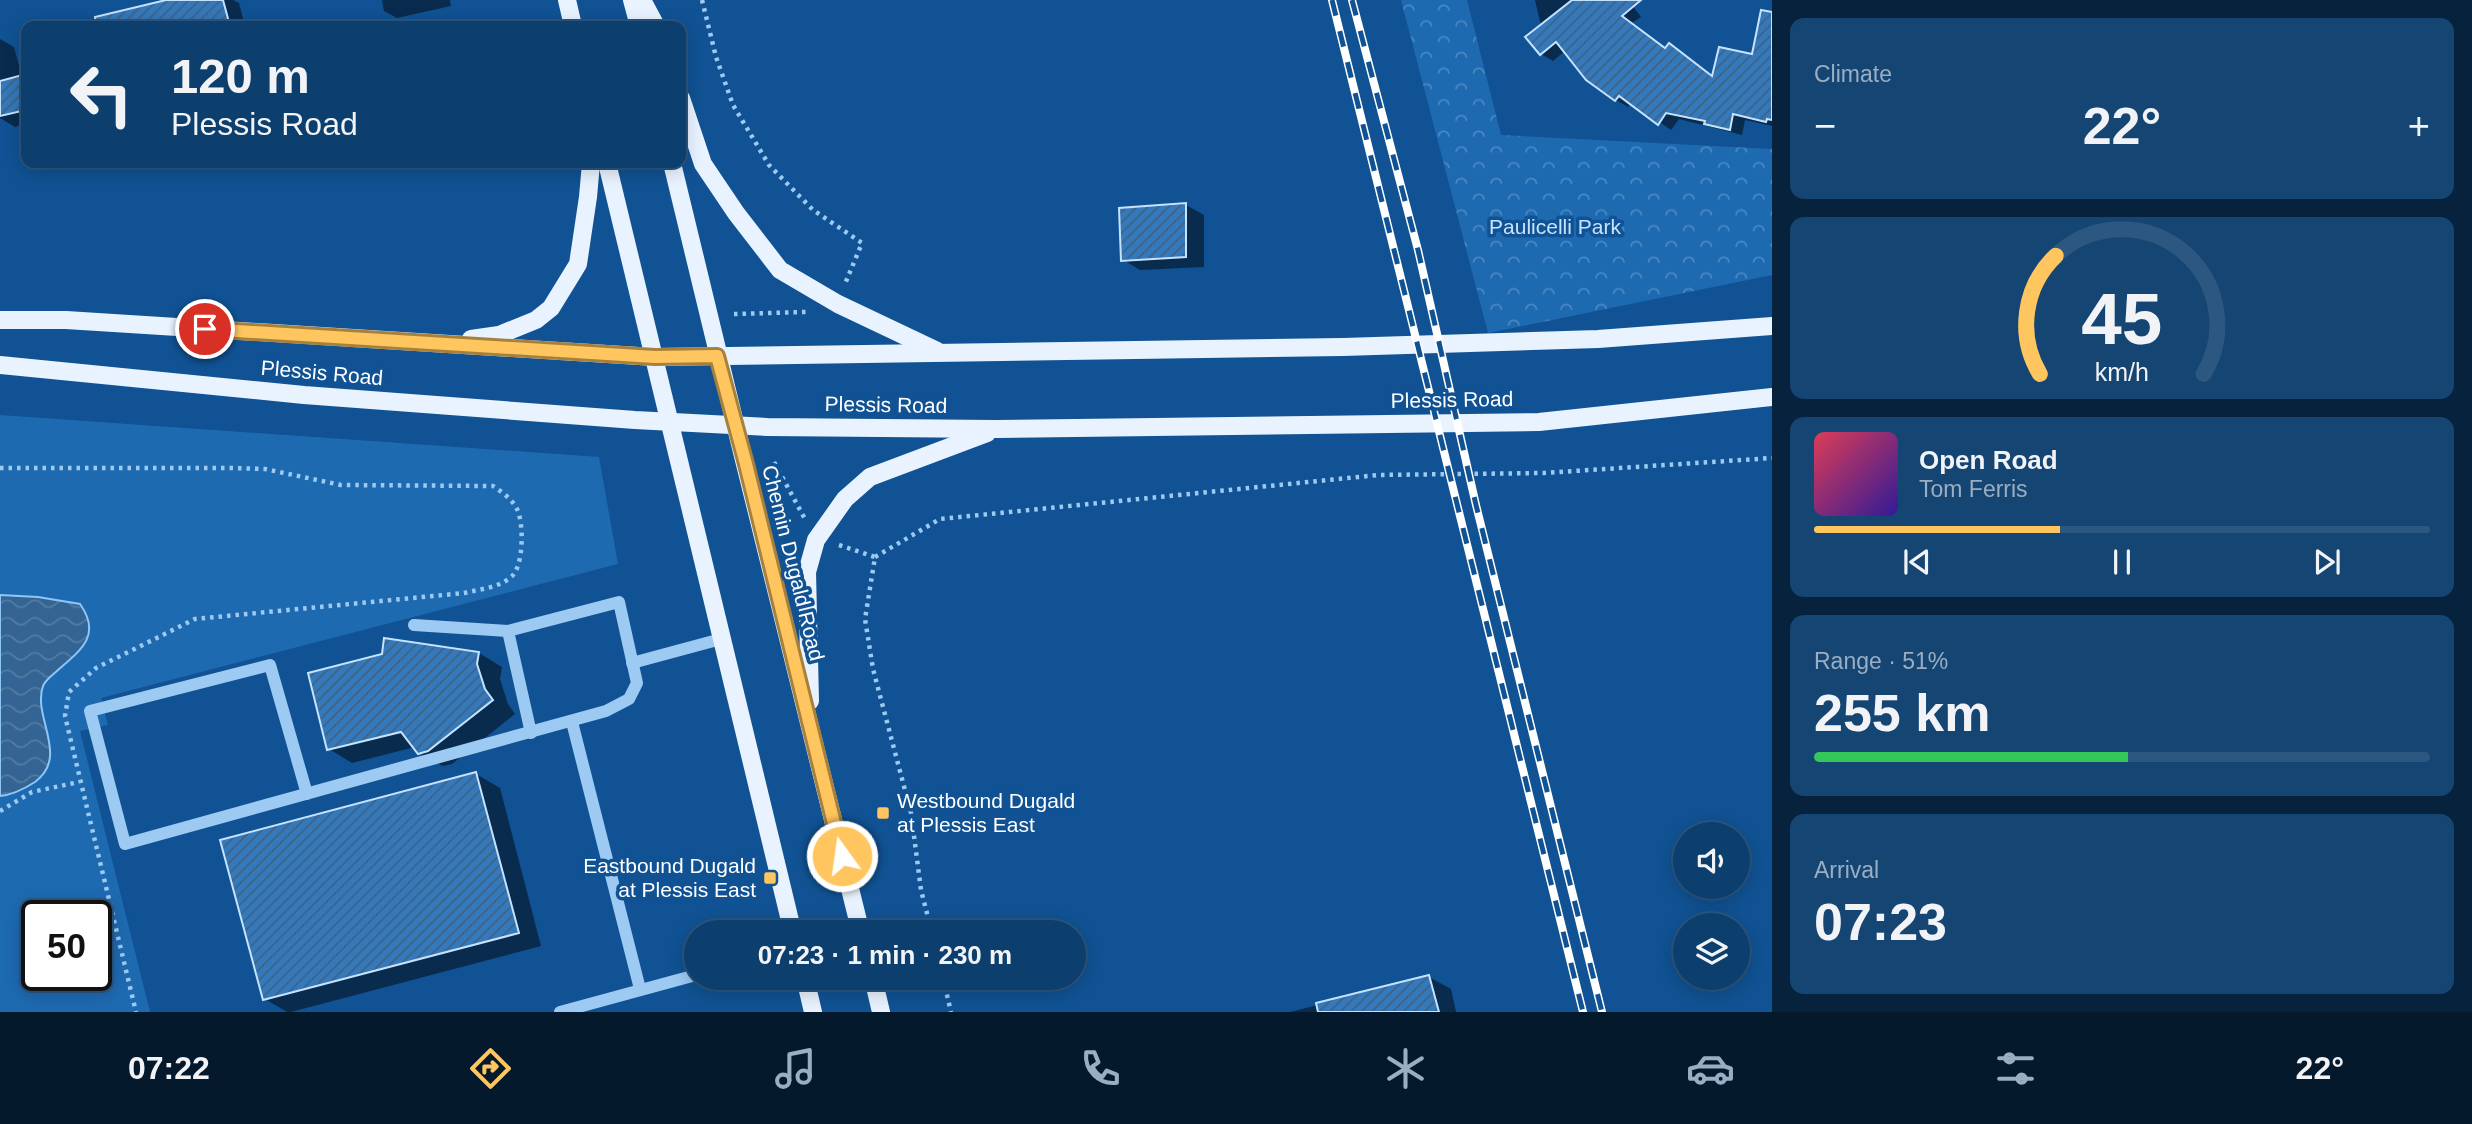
<!DOCTYPE html>
<html lang="en">
<head>
<meta charset="utf-8">
<style>
  body { margin:0; font-family:Arial,sans-serif; background:#154573; color:#f1f3f6; height:100vh; display:flex; flex-direction:column; font-size:26px; white-space:nowrap }
  * { box-sizing:border-box; margin:0 }
  p { font-size:23px; color:#9aaec2 }
  .icon { flex:none; width:38px; height:38px; fill:none; stroke:currentColor; stroke-width:2; stroke-linecap:round; stroke-linejoin:round }
  .map { position:relative; flex:1; overflow:hidden }
  .sheet { display:flex; flex-direction:column; gap:18px; padding:18px; background:#07223c; width:700px }
  .sheet>* { flex:none }
  .banner { position:absolute; left:21px; top:21px; width:665px; height:147px; border-radius:14px; box-shadow:0 4px 18px #0003,0 0 0 2px #2c5781; background:#0c3e6e; color:#f1f3f6; overflow:hidden }
  .buttons { position:absolute; left:1673px; top:822px; display:grid; gap:14px }
  .buttons a { display:grid; place-items:center; width:77px; height:77px; border-radius:50%; background:#0c3e6e; box-shadow:0 4px 18px #0003,0 0 0 2px #2c5781; font-size:35px }
  .speed { position:absolute; left:21px; top:900px; display:flex; gap:14px; font-size:35px; font-weight:700; text-align:center }
  .speed>* { display:grid; place-content:center; width:91px; height:91px; border-radius:50%; background:#0c3e6e; box-shadow:0 4px 18px #0003,0 0 0 2px #2c5781; line-height:1 }
  .speed .limit { border:4px solid #111; border-radius:10px; background:#fff; color:#111 }
  .pin { position:absolute; display:grid; place-items:center; width:60px; height:60px; color:#fff; margin:-30px; border:4px solid #fff; border-radius:50%; box-shadow:0 2px 7px #0007 }
  .me { position:absolute; width:77px; margin:-38px; rotate:346deg; stroke-linejoin:round; filter:drop-shadow(0 0 5px #0008) }
  .turn { display:flex; align-items:center; gap:24px; height:147px; padding:0 35px; font-size:32px }
  .turn .icon { width:91px; height:91px; stroke-width:2.5 }
  .turn b { display:block; font-size:49px; line-height:60px }
  .big { font-size:52px; font-weight:600; line-height:1.1 }
  .sheet .tile { flex:1; display:flex; flex-direction:column; justify-content:center; gap:10px; min-width:0; padding:0 24px; border-radius:14px; background:#154573 }
  .sheet .dial { align-items:center; gap:0 }
  .dial svg { height:182px; overflow:visible; fill:none; stroke:#2c5781; stroke-width:7; stroke-linecap:round; text-anchor:middle }
  .dial text { fill:#f1f3f6; stroke:none }
  .song { display:flex; align-items:center; gap:21px }
  .cover { width:84px; height:84px; border-radius:10px; background:linear-gradient(135deg,hsl(350 70% 55%),hsl(250 70% 35%)) }
  .played { height:7px; border-radius:4px; background:linear-gradient(90deg,#ffc65f 40%,#2c5781 40%) }
  .keys { display:flex; justify-content:space-around; direction:ltr }
  .heat { display:flex; justify-content:space-between; align-items:center; font-size:38px; direction:ltr }
  .charge { height:10px; border-radius:5px; background:linear-gradient(90deg,#34c759 51%,#2c5781 0) }
  .trip { position:absolute; left:684px; top:920px; width:402px; height:70px; border-radius:35px; background:#0c3e6e; box-shadow:0 4px 18px #0003,0 0 0 2px #2c5781; font-weight:600; line-height:70px; text-align:center }
  .dock { display:flex; height:112px; justify-content:space-around; align-items:center; background:#05192c; color:#9aaec2 }
  .dock .icon { width:49px; height:49px }
  .dock .active { color:#ffc65f }
  .dock b { font-size:32px; color:#f1f3f6 }
  main { display:flex; flex:1; min-height:0 }
  .map>svg:first-child { display:block }
  .grass { fill:#1e6ab1; fill-rule:evenodd }
  .forest { fill:url(#forest-crowns) }
  .water { fill:url(#water-waves); stroke:#8ec6f7; stroke-width:2 }
  .shadow { fill:#0007 }
  .building { fill:url(#building-hatch); stroke:#c5e2fe; stroke-width:2 }
  .lines { fill:none; stroke-linecap:round; stroke-linejoin:round }
  .path { stroke:#9dcaf3; stroke-width:4.5; stroke-dasharray:3.5 5; stroke-linecap:butt }
  .minor { stroke:#9dcaf3; stroke-width:12 }
  .major { stroke:#e9f3ff; stroke-width:18 }
  .rail-casing { stroke:#fff; stroke-width:8 }
  .rail { stroke:#105293; stroke-width:5; stroke-dasharray:16; stroke-linecap:butt }
  .route-casing { stroke:#a6813e; stroke-width:18 }
  .route { stroke:#ffc65f; stroke-width:12 }
  .poi-dot { fill:#ffc65f; stroke:#105293; stroke-width:2.5 }
  .labels { text-anchor:middle; stroke-width:7; stroke-linejoin:round; paint-order:stroke }
  .park-label { font-size:21px; fill:#c5e2fe; stroke:#105293 }
  .street-label { font-size:21px; fill:#fff; stroke:#105293 }
  .poi-label { font-size:21px; fill:#fff; stroke:#105293; text-anchor:start }
</style>
</head>
<body>
<main>
<div class="map">
<svg width="1772" height="1012" viewBox="0 0 1772 1012">
  <defs>
    <pattern id="forest-crowns" width="20" height="18" patternUnits="userSpaceOnUse" patternTransform="scale(1.75)"><rect width="20" height="18" fill="#1e6ab1"/><path d="M2 6a3 3 0 1 1 6 0M12 15a3 3 0 1 1 6 0" fill="none" stroke="#4b88c1"/></pattern>
    <pattern id="water-waves" width="16" height="10" patternUnits="userSpaceOnUse" patternTransform="scale(1.75)"><rect width="16" height="10" fill="#336493"/><path d="M0 5q4-4 8 0t8 0" fill="none" stroke="#527ba3"/></pattern>
    <pattern id="building-hatch" width="6" height="6" patternUnits="userSpaceOnUse" patternTransform="scale(1.75)"><rect width="6" height="6" fill="#3479bb"/><path d="M-1 1l2-2M0 6l6-6M5 7l2-2" fill="none" stroke="#406284"/></pattern>
  </defs>
  <rect width="100%" height="100%" fill="#105293"/>
  <path class="grass" d="M 0,415 L 599,457 L 618,564 L 101,698 L 108,725 L 80,731 L 150,1012 L 0,1012 ZM 37,915 L 96,915 L 96,975 L 37,975 Z"/>
  <path class="forest" d="M 1401,0 L 1467,0 L 1501,135 L 1772,149 L 1772,275 L 1488,333 Z"/>
  <path class="water" d="M 0,595 L 38,597 L 80,604 C 102,635 81,650 58,670 C 53,675 46,679 43,686 C 32,717 70,756 35,782 C 24,789 12,795 0,796 Z"/>
  <g class="shadow">
    <path d="M 165,0 L 233,0 L 239,3 L 245,26 L 76,26 L 76,24 L 165,2 Z"/>
    <path d="M 382,0 L 450,0 L 451,6 L 397,18 L 384,11 Z"/>
    <path d="M 1535,0 L 1628,0 L 1641,17 L 1632,23 L 1667,49 L 1669,45 L 1681,52 L 1714,77 L 1753,57 L 1757,40 L 1772,44 L 1772,126 L 1745,120 L 1742,135 L 1679,119 L 1671,130 L 1631,102 L 1628,107 L 1616,100 L 1587,78 L 1565,51 L 1553,61 L 1541,54 L 1541,26 Z"/>
    <path d="M 0,39 L 14,47 L 22,77 L 26,76 L 26,124 L 15,127 L 0,118 Z"/>
    <path d="M 1186,205 L 1204,215 L 1204,267 L 1140,270 L 1122,259 Z"/>
    <path d="M 385,640 L 479,653 L 502,667 L 500,679 L 508,704 L 515,714 L 452,764 L 443,766 L 419,753 L 415,747 L 352,763 L 329,749 L 383,656 Z"/>
    <path d="M 476,774 L 500,788 L 541,946 L 291,1012 L 287,1012 L 265,999 Z"/>
    <path d="M 1429,977 L 1451,989 L 1456,1012 L 1290,1012 Z"/>
  </g>
  <g class="building">
    <path d="M 166,0 L 223,0 L 230,26 L 96,26 L 95,17 Z"/>
    <path d="M 1572,0 L 1641,0 L 1622,16 L 1665,48 L 1669,43 L 1712,76 L 1719,47 L 1752,54 L 1761,10 L 1772,12 L 1772,120 L 1767,119 L 1766,122 L 1733,114 L 1730,130 L 1704,124 L 1705,121 L 1666,113 L 1658,125 L 1619,96 L 1615,101 L 1586,80 L 1556,42 L 1540,55 L 1525,37 Z"/>
    <path d="M 26,74 L 26,110 L 0,116 L 0,81 Z"/>
    <path d="M 1186,203 L 1186,257 L 1121,261 L 1119,208 Z"/>
    <path d="M 384,638 L 479,652 L 477,664 L 485,689 L 493,700 L 428,751 L 418,754 L 401,732 L 327,750 L 308,673 L 382,654 Z"/>
    <path d="M 476,772 L 519,933 L 263,1000 L 220,840 Z"/>
    <path d="M 1429,975 L 1439,1012 L 1318,1012 L 1316,1003 Z"/>
  </g>
  <g class="lines">
    <g class="path">
      <path d="M 702,0 L 716,57 L 733,105 L 769,165 L 813,210 L 862,243 L 845,284"/>
      <path d="M 734,314 L 806,312"/>
      <path d="M 774,462 L 805,519"/>
      <path d="M 0,468 L 230,468 L 265,469 L 341,485 L 493,486 C 502,492 512,499 517,509 C 524,523 524,567 511,577 C 498,588 480,589 464,593 L 195,619 L 96,668 L 69,692 L 65,716 L 136,1012"/>
      <path d="M 839,545 L 875,557 L 865,619 L 873,669 L 911,813 L 921,890 L 932,933"/>
      <path d="M 875,557 L 940,519 L 1378,475 L 1544,473 L 1772,458"/>
      <path d="M 0,811 L 32,792 L 79,782"/>
      <path d="M 943,978 L 951,1012"/>
    </g>
    <g class="minor">
      <path d="M 508,631 L 531,733"/>
      <path d="M 632,663 L 721,639"/>
      <path d="M 572,722 L 640,989"/>
      <path d="M 307,794 L 270,665 L 90,711 L 125,844 L 606,711 L 629,699 L 637,683 L 619,602 L 508,631 L 414,625"/>
      <path d="M 560,1012 L 696,975"/>
    </g>
    <g class="major">
      <path d="M 567,0 L 573,26"/>
      <path d="M 632,0 L 639,26"/>
      <path d="M 642,0 L 656,26"/>
      <path d="M 681,98 L 703,164 L 736,213 L 780,270 L 838,304 L 937,351"/>
      <path d="M 607,163 L 793,933"/>
      <path d="M 672,163 C 734,420 796,676 861,933"/>
      <path d="M 0,320 L 66,320 L 655,357 L 1343,347 L 1598,339 L 1772,326"/>
      <path d="M 471,339 L 499,335 L 536,320 L 551,308 L 578,264 L 588,197 L 591,163"/>
      <path d="M 0,365 L 304,395 L 635,420 L 767,427 L 996,429 L 1539,422 L 1772,397"/>
      <path d="M 810,701 L 807,572 L 816,540 L 845,499 L 870,477 L 987,433"/>
      <path d="M 805,978 L 813,1012"/>
      <path d="M 873,978 L 881,1012"/>
    </g>
    <g class="rail-casing">
      <g id="rail">
        <path d="M 1332,0 L 1583,1012"/>
        <path d="M 1352,0 L 1418,250 L 1476,505 L 1602,1012"/>
      </g>
    </g>
    <use href="#rail" class="rail"/>
  </g>
  <g class="lines">
    <g class="route-casing">
      <path id="route" d="M 205,329 L 655,357 L 717,356 L 746,464 L 842,856"/>
    </g>
    <use href="#route" class="route"/>
  </g>
  <g class="poi-dot">
    <rect x="876" y="806" width="14" height="14" rx="3.5"/>
    <rect x="763" y="871" width="14" height="14" rx="3.5"/>
  </g>
  <g class="labels">
    <g class="park-label">
      <text x="1555" y="234">Paulicelli Park</text>
    </g>
    <g class="street-label">
      <text transform="translate(322 373) rotate(5)" y="7">Plessis Road</text>
      <text transform="translate(1452 400) rotate(-1)" y="7">Plessis Road</text>
      <text transform="translate(886 405) rotate(1)" y="7">Plessis Road</text>
      <text transform="translate(793 563) rotate(76)" y="7">Chemin Dugald Road</text>
    </g>
    <g class="poi-label">
      <text x="897" y="808">Westbound Dugald<tspan x="897" dy="24">at Plessis East</tspan></text>
      <text x="756" y="873" text-anchor="end">Eastbound Dugald<tspan x="756" dy="24">at Plessis East</tspan></text>
    </g>
  </g>
</svg>
<div class="buttons">
<a><svg class="icon" aria-label="sound" viewBox="0 0 24 24"><path d="M4 9h4l5-4v14l-5-4H4zM17 9q2 3 0 6"/></svg></a>
<a><svg class="icon" aria-label="layers" viewBox="0 0 24 24"><path d="M12 4l9 5-9 5-9-5zM3 14l9 5 9-5"/></svg></a>
</div>
<div class="speed"><div class="limit">50</div></div>
<div class="pin" style="left:205px;top:329px;background:#d93025"><svg class="icon" aria-label="arrive" viewBox="0 0 24 24"><path d="M6 21V4h12l-3 4 3 4H6"/></svg></div>
<svg class="me" style="left:842px;top:856px" viewBox="-20 -20 40 40"><circle r="17" fill="#ffc65f" stroke="#fff" stroke-width="3"/><path d="M0-11L8 9 0 5-8 9z" fill="#fff"/></svg>
<div class="trip">07:23 · 1 min · 230 m</div>
<div class="banner">
<div class="turn"><svg class="icon" aria-label="left" viewBox="0 0 24 24"><path d="M17 20v-9H6M10 6l-5 5 5 5"/></svg><div><b>120 m</b>Plessis Road</div></div>
</div>
</div>
<section class="sheet">
<div class="tile"><p>Climate</p>
<div class="heat"><a>−</a><b class="big">22°</b><a>+</a></div>
</div>
<div class="tile dial"><svg viewBox="0 0 100 80">
<path d="M14 69A42 42 0 1 1 86 69"/>
<path d="M14 69A42 42 0 0 1 21 17" stroke="#ffc65f"/>
<text x="50" y="56" font-size="32" font-weight="700">45</text>
<text x="50" y="72" font-size="11">km/h</text>
</svg></div>
<div class="tile">
<div class="song"><i class="cover"></i><div><b>Open Road</b><p>Tom Ferris</p></div></div>
<div class="played"></div>
<div class="keys"><svg class="icon" aria-label="previous" viewBox="0 0 24 24"><path d="M18 5L8 12l10 7zM5 5v14"/></svg><svg class="icon" aria-label="pause" viewBox="0 0 24 24"><path d="M8 5v14M16 5v14"/></svg><svg class="icon" aria-label="next" viewBox="0 0 24 24"><path d="M6 5l10 7-10 7zM19 5v14"/></svg></div>
</div>
<div class="tile"><p>Range · 51%</p><b class="big">255 km</b><div class="charge"></div></div>
<div class="tile"><p>Arrival</p><b class="big">07:23</b></div>
</section>
</main>
<nav class="dock">
<b>07:22</b>
<svg class="icon active" aria-label="directions" viewBox="0 0 24 24"><path d="M12 3l9 9-9 9-9-9zM9 14v-3h6M13 9l2 2-2 2"/></svg>
<svg class="icon" aria-label="music" viewBox="0 0 24 24"><path d="M9 18V5l10-2v13"/><circle cx="6" cy="18" r="3"/><circle cx="16" cy="16" r="3"/></svg>
<svg class="icon" aria-label="phone" viewBox="0 0 24 24"><path d="M5 4h4l2 5-3 2q2 4 5 5l2-3 5 2v4C11 20 4 13 5 4z"/></svg>
<svg class="icon" aria-label="climate" viewBox="0 0 24 24"><path d="M12 3v18M4 7l16 10M4 17L20 7"/></svg>
<svg class="icon" aria-label="car" viewBox="0 0 24 24"><path d="M5 17H2v-5l4-1 3-4h7l3 4 3 1v5h-3M9 17h6M6 11h13"/><circle cx="7" cy="17" r="2"/><circle cx="17" cy="17" r="2"/></svg>
<svg class="icon" aria-label="filters" viewBox="0 0 24 24"><path d="M4 7h16M4 17h16"/><circle cx="9" cy="7" r="2"/><circle cx="15" cy="17" r="2"/></svg>
<b>22°</b>
</nav>
</body>
</html>
